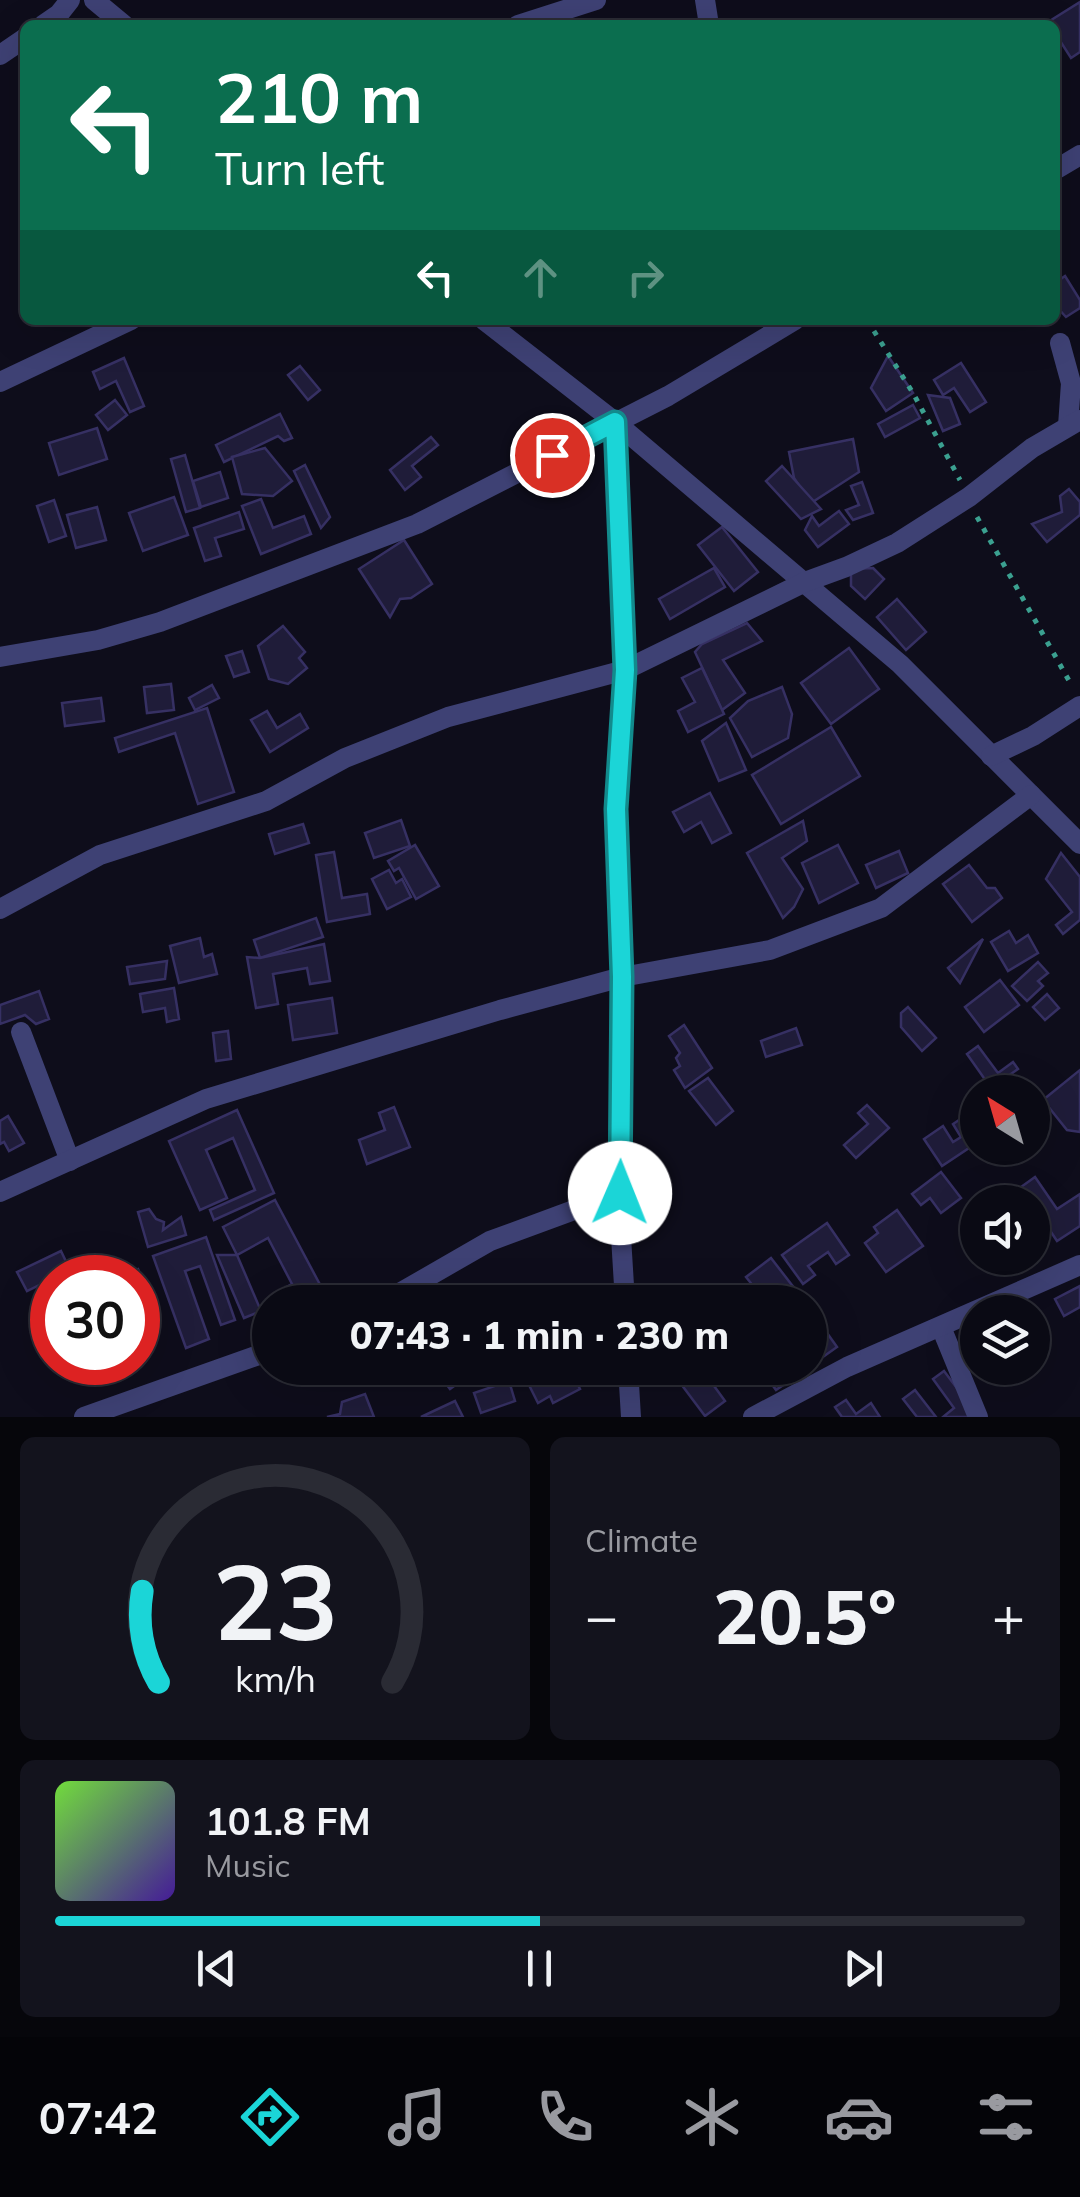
<!DOCTYPE html>
<html lang="en">
<head>
<meta charset="utf-8">
<style>
  body { margin:0; font-family:Mulish,sans-serif; background:#13131d; color:#f1f3f6; height:100vh; display:flex; flex-direction:column; font-size:38px; white-space:nowrap }
  * { box-sizing:border-box; margin:0 }
  p { font-size:32px; color:#999aa0 }
  .icon { flex:none; width:55px; height:55px; fill:none; stroke:currentColor; stroke-width:2; stroke-linecap:round; stroke-linejoin:round }
  .map { position:relative; height:1417px; overflow:hidden }
  .side { display:flex; flex-direction:column; gap:20px; padding:20px; background:#06060b; flex:1 }
  .side>* { flex:none }
  .guide { position:absolute; left:20px; top:20px; width:1040px; height:305px; border-radius:15px; box-shadow:0 10px 40px #0002,0 0 0 2px #2a2b34; background:#0b6e4f; color:#fff; overflow:hidden }
  .needle { width:65px; rotate:323deg }
  .fabs { position:absolute; left:960px; top:1075px; display:grid; gap:20px }
  .fabs a { display:grid; place-items:center; width:90px; height:90px; border-radius:50%; background:#0a0a14; box-shadow:0 10px 40px #0002,0 0 0 2px #2a2b34; font-size:50px }
  .speed { position:absolute; left:30px; top:1255px; display:flex; gap:20px; font-size:50px; font-weight:700; text-align:center }
  .speed>* { display:grid; place-content:center; width:130px; height:130px; border-radius:50%; background:#0a0a14; box-shadow:0 10px 40px #0002,0 0 0 2px #2a2b34; line-height:1 }
  .speed .limit { border:15px solid #d22; background:#fff; color:#111 }
  .pin { position:absolute; display:grid; place-items:center; width:85px; height:85px; color:#fff; margin:-42px; border:5px solid #fff; border-radius:50%; box-shadow:0 2px 10px #0007 }
  .me { position:absolute; width:110px; margin:-55px; rotate:1deg; stroke-linejoin:round; filter:drop-shadow(0 0 8px #0008) }
  .turn { display:flex; align-items:center; gap:35px; height:210px; padding:0 30px; font-size:45px }
  .turn .icon { width:130px; height:130px; stroke-width:2.5 }
  .turn b { display:block; font-size:70px; line-height:85px }
  .lanes { display:flex; align-items:center; height:95px; padding:0 30px; background:#0003; justify-content:center; gap:50px; direction:ltr }
  .lanes .off { opacity:.35 }
  .big { font-size:75px; font-weight:800; line-height:1.1 }
  .side .tile { flex:1; display:flex; flex-direction:column; justify-content:center; gap:15px; min-width:0; padding:0 35px; border-radius:15px; background:#13131d }
  .side .dial { align-items:center; gap:0 }
  .dial svg { height:260px; overflow:visible; fill:none; stroke:#2a2b34; stroke-width:7; stroke-linecap:round; text-anchor:middle }
  .dial text { fill:#f1f3f6; stroke:none }
  .song { display:flex; align-items:center; gap:30px }
  .cover { width:120px; height:120px; border-radius:15px; background:linear-gradient(135deg,hsl(100 70% 55%),hsl(260 70% 35%)) }
  .played { height:10px; border-radius:5px; background:linear-gradient(90deg,#1bd5d7 50%,#2a2b34 50%) }
  .keys { display:flex; justify-content:space-around; direction:ltr }
  .heat { display:flex; justify-content:space-between; align-items:center; font-size:55px; direction:ltr }
  .side .tiles { flex:1; display:grid; gap:20px; grid-template-columns:1fr 1fr }
  .tile:last-child { grid-column:span 2 }
  .trip { position:absolute; left:252px; top:1285px; width:575px; height:100px; border-radius:50px; background:#0a0a14; box-shadow:0 10px 40px #0002,0 0 0 2px #2a2b34; font-weight:800; line-height:100px; text-align:center }
  .menu { display:flex; height:160px; justify-content:space-around; align-items:center; background:#040408; color:#999aa0 }
  .menu .icon { width:70px; height:70px }
  .menu .selected { color:#1bd5d7 }
  .menu b { font-size:45px; color:#f1f3f6 }
  .map>svg:first-child { display:block }
  .building { fill:#1f1c39; stroke:#363063; stroke-width:2.5 }
  .lines { fill:none; stroke-linecap:round; stroke-linejoin:round }
  .path { stroke:#3ba090; stroke-width:5; stroke-dasharray:5 8; stroke-linecap:butt }
  .street { stroke:#3e4174; stroke-width:20 }
  .route-casing { stroke:#128a8c; stroke-width:25 }
  .route { stroke:#1bd5d7; stroke-width:18 }
</style>
</head>
<body>
<div class="map">
<svg width="1080" height="1417" viewBox="0 0 1080 1417">
  <rect width="100%" height="100%" fill="#0e0d1b"/>
  <g class="building">
    <path d="M 1080,2 L 1080,52 L 1071,58 L 1055,33 L 1055,25 L 1048,22 Z"/>
    <path d="M 1065,276 L 1080,300 L 1080,308 L 1066,317 L 1055,305 L 1055,283 Z"/>
    <path d="M 888,356 L 913,393 L 886,411 L 871,388 Z"/>
    <path d="M 124,358 L 144,406 L 130,412 L 116,381 L 100,389 L 93,372 Z"/>
    <path d="M 961,363 L 986,402 L 970,412 L 954,388 L 943,395 L 934,380 Z"/>
    <path d="M 300,366 L 320,390 L 308,400 L 288,375 Z"/>
    <path d="M 928,395 L 950,398 L 960,424 L 943,431 Z"/>
    <path d="M 115,400 L 127,415 L 108,430 L 96,415 Z"/>
    <path d="M 913,405 L 920,418 L 885,437 L 878,424 Z"/>
    <path d="M 280,414 L 292,438 L 284,441 L 278,436 L 224,462 L 216,445 Z"/>
    <path d="M 97,428 L 107,459 L 59,475 L 49,443 Z"/>
    <path d="M 431,437 L 438,445 L 412,466 L 421,477 L 405,490 L 390,470 Z"/>
    <path d="M 853,439 L 859,472 L 811,503 L 794,478 L 789,452 Z"/>
    <path d="M 265,448 L 292,481 L 273,496 L 242,494 L 232,457 Z"/>
    <path d="M 185,455 L 200,508 L 186,512 L 171,459 Z"/>
    <path d="M 305,465 L 330,517 L 321,528 L 294,471 Z"/>
    <path d="M 782,466 L 821,509 L 801,519 L 766,481 Z"/>
    <path d="M 220,472 L 228,498 L 201,507 L 193,481 Z"/>
    <path d="M 862,482 L 873,513 L 853,520 L 846,510 L 859,505 L 851,486 Z"/>
    <path d="M 1069,489 L 1080,502 L 1080,515 L 1047,542 L 1032,524 L 1062,512 L 1060,496 Z"/>
    <path d="M 174,497 L 188,535 L 143,551 L 129,513 Z"/>
    <path d="M 261,499 L 273,528 L 304,516 L 311,534 L 261,554 L 242,506 Z"/>
    <path d="M 54,500 L 66,536 L 49,542 L 37,506 Z"/>
    <path d="M 97,507 L 106,540 L 76,548 L 67,515 Z"/>
    <path d="M 839,511 L 849,524 L 818,547 L 805,530 L 812,516 L 819,526 Z"/>
    <path d="M 239,512 L 244,529 L 215,538 L 221,556 L 205,561 L 194,528 Z"/>
    <path d="M 722,527 L 758,572 L 734,591 L 698,545 Z"/>
    <path d="M 404,540 L 432,584 L 411,598 L 400,599 L 390,617 L 359,569 Z"/>
    <path d="M 714,568 L 725,587 L 670,619 L 659,599 Z"/>
    <path d="M 873,568 L 884,579 L 865,599 L 851,586 L 851,569 Z"/>
    <path d="M 897,599 L 926,632 L 906,650 L 877,617 Z"/>
    <path d="M 747,623 L 762,641 L 723,660 L 745,693 L 722,710 L 695,652 L 702,644 Z"/>
    <path d="M 283,626 L 305,652 L 299,658 L 307,668 L 288,684 L 269,679 L 258,646 Z"/>
    <path d="M 849,648 L 879,689 L 831,724 L 801,683 Z"/>
    <path d="M 242,651 L 249,672 L 234,677 L 226,656 Z"/>
    <path d="M 702,668 L 724,714 L 688,732 L 678,711 L 695,702 L 682,678 Z"/>
    <path d="M 171,684 L 174,710 L 147,713 L 144,687 Z"/>
    <path d="M 212,685 L 219,698 L 195,710 L 189,698 Z"/>
    <path d="M 782,687 L 792,714 L 788,738 L 752,757 L 730,718 L 748,701 Z"/>
    <path d="M 101,698 L 104,721 L 65,726 L 62,703 Z"/>
    <path d="M 207,708 L 234,792 L 198,804 L 175,733 L 119,752 L 115,738 Z"/>
    <path d="M 267,711 L 277,728 L 300,714 L 308,728 L 270,752 L 251,720 Z"/>
    <path d="M 726,723 L 746,770 L 719,781 L 702,741 Z"/>
    <path d="M 831,727 L 860,776 L 781,824 L 752,775 Z"/>
    <path d="M 710,793 L 731,833 L 712,843 L 701,822 L 684,832 L 673,812 Z"/>
    <path d="M 401,820 L 410,846 L 374,858 L 365,833 Z"/>
    <path d="M 803,821 L 807,841 L 782,858 L 803,889 L 794,907 L 783,918 L 747,853 Z"/>
    <path d="M 303,824 L 309,843 L 275,854 L 269,834 Z"/>
    <path d="M 415,845 L 439,886 L 416,899 L 399,868 L 394,871 L 388,861 Z"/>
    <path d="M 838,845 L 858,883 L 819,903 L 802,863 Z"/>
    <path d="M 899,851 L 908,873 L 876,888 L 866,865 Z"/>
    <path d="M 334,852 L 342,898 L 367,894 L 370,914 L 327,922 L 316,855 Z"/>
    <path d="M 1061,853 L 1080,877 L 1080,920 L 1063,934 L 1056,925 L 1072,912 L 1046,879 Z"/>
    <path d="M 969,865 L 987,888 L 995,888 L 1002,898 L 972,922 L 943,884 Z"/>
    <path d="M 389,870 L 396,883 L 402,879 L 411,897 L 387,909 L 372,879 Z"/>
    <path d="M 316,918 L 323,937 L 260,958 L 254,940 Z"/>
    <path d="M 1009,931 L 1016,943 L 1028,935 L 1038,953 L 1008,971 L 991,942 Z"/>
    <path d="M 200,938 L 204,957 L 212,954 L 217,974 L 179,983 L 170,946 Z"/>
    <path d="M 983,939 L 960,983 L 948,968 Z"/>
    <path d="M 324,944 L 330,981 L 310,984 L 307,968 L 273,974 L 278,1004 L 256,1008 L 247,957 L 260,958 Z"/>
    <path d="M 167,961 L 165,979 L 130,984 L 127,967 Z"/>
    <path d="M 1038,962 L 1048,973 L 1038,981 L 1043,986 L 1027,1001 L 1012,986 Z"/>
    <path d="M 1000,980 L 1019,1005 L 984,1032 L 965,1007 Z"/>
    <path d="M 174,988 L 179,1019 L 167,1022 L 165,1008 L 143,1012 L 140,994 Z"/>
    <path d="M 39,991 L 49,1019 L 36,1024 L 25,1015 L 0,1024 L 0,1005 Z"/>
    <path d="M 1047,994 L 1059,1008 L 1045,1020 L 1033,1007 Z"/>
    <path d="M 332,998 L 337,1033 L 293,1040 L 288,1005 Z"/>
    <path d="M 908,1007 L 936,1038 L 922,1051 L 901,1027 L 901,1013 Z"/>
    <path d="M 684,1025 L 712,1068 L 685,1088 L 674,1070 L 680,1066 L 676,1058 L 680,1053 L 669,1036 Z"/>
    <path d="M 796,1028 L 802,1045 L 766,1057 L 761,1041 Z"/>
    <path d="M 228,1031 L 231,1059 L 216,1061 L 213,1033 Z"/>
    <path d="M 978,1046 L 998,1073 L 1013,1062 L 1018,1069 L 991,1088 L 967,1054 Z"/>
    <path d="M 1080,1070 L 1080,1132 L 1067,1130 L 1043,1100 Z"/>
    <path d="M 708,1078 L 733,1111 L 716,1125 L 689,1091 Z"/>
    <path d="M 867,1105 L 889,1128 L 856,1158 L 844,1145 L 868,1124 L 858,1113 Z"/>
    <path d="M 394,1107 L 410,1147 L 367,1164 L 359,1140 L 385,1130 L 379,1113 Z"/>
    <path d="M 237,1110 L 274,1193 L 214,1220 L 210,1210 L 255,1190 L 233,1138 L 206,1150 L 227,1198 L 200,1210 L 169,1141 Z"/>
    <path d="M 8,1116 L 24,1143 L 9,1151 L 4,1142 L 0,1144 L 0,1121 Z"/>
    <path d="M 965,1116 L 978,1136 L 978,1142 L 942,1166 L 924,1139 L 943,1126 L 953,1142 L 961,1137 L 953,1124 Z"/>
    <path d="M 941,1172 L 961,1198 L 941,1213 L 930,1198 L 921,1205 L 912,1194 Z"/>
    <path d="M 1035,1177 L 1057,1209 L 1080,1194 L 1080,1226 L 1057,1241 L 1021,1187 Z"/>
    <path d="M 275,1200 L 325,1294 L 310,1302 L 283,1302 L 277,1292 L 292,1284 L 268,1238 L 237,1255 L 223,1227 Z"/>
    <path d="M 149,1209 L 156,1219 L 164,1222 L 163,1230 L 181,1217 L 186,1235 L 148,1247 L 138,1212 Z"/>
    <path d="M 897,1210 L 923,1246 L 886,1272 L 865,1243 L 878,1233 L 874,1227 Z"/>
    <path d="M 827,1223 L 849,1255 L 836,1264 L 828,1252 L 808,1266 L 815,1275 L 803,1284 L 782,1255 Z"/>
    <path d="M 206,1237 L 235,1320 L 221,1325 L 200,1266 L 185,1271 L 209,1339 L 186,1348 L 153,1256 Z"/>
    <path d="M 61,1251 L 70,1270 L 27,1291 L 17,1272 Z"/>
    <path d="M 217,1255 L 237,1255 L 261,1311 L 244,1318 Z"/>
    <path d="M 771,1258 L 805,1302 L 766,1302 L 746,1277 Z"/>
    <path d="M 138,1269 L 152,1305 L 139,1310 L 138,1278 L 115,1278 Z"/>
    <path d="M 1080,1286 L 1080,1307 L 1064,1316 L 1055,1299 Z"/>
    <path d="M 1023,1297 L 1045,1327 L 1032,1336 L 1032,1312 L 1002,1312 Z"/>
    <path d="M 810,1309 L 837,1347 L 810,1366 L 810,1338 L 814,1335 L 810,1330 Z"/>
    <path d="M 434,1368 L 479,1368 L 450,1389 Z"/>
    <path d="M 538,1368 L 569,1368 L 580,1389 L 553,1403 L 550,1396 L 538,1403 L 524,1375 Z"/>
    <path d="M 669,1368 L 701,1368 L 725,1401 L 705,1416 Z"/>
    <path d="M 768,1368 L 808,1368 L 776,1390 L 762,1371 Z"/>
    <path d="M 944,1371 L 975,1412 L 968,1417 L 943,1417 L 954,1408 L 933,1379 Z"/>
    <path d="M 509,1381 L 515,1401 L 481,1413 L 474,1393 Z"/>
    <path d="M 915,1390 L 936,1417 L 917,1417 L 903,1399 Z"/>
    <path d="M 365,1394 L 374,1417 L 327,1417 L 340,1414 L 342,1402 Z"/>
    <path d="M 846,1400 L 856,1414 L 871,1403 L 880,1417 L 842,1417 L 835,1407 Z"/>
    <path d="M 455,1401 L 463,1417 L 421,1417 Z"/>
  </g>
  <g class="lines">
    <g class="path">
      <path d="M 867,320 L 913,393 L 960,480"/>
      <path d="M 977,517 L 1072,686"/>
    </g>
    <g class="street">
      <path d="M 94,0 L 124,25"/>
      <path d="M 705,0 L 709,25"/>
      <path d="M 43,25 L 59,14 L 70,0"/>
      <path d="M 518,25 L 596,0"/>
      <path d="M 0,55 L 25,38"/>
      <path d="M 1055,170 L 1080,155"/>
      <path d="M 484,320 L 615,422 L 900,664 L 1080,844"/>
      <path d="M 1060,343 L 1071,383 L 1068,426"/>
      <path d="M 0,382 L 131,320"/>
      <path d="M 615,422 L 625,670 L 616,809 L 622,977 L 620,1220 L 625,1302"/>
      <path d="M 0,657 L 98,640 L 160,622 L 417,524 L 668,396 L 795,320"/>
      <path d="M 991,756 L 1033,736 L 1080,706"/>
      <path d="M 0,909 L 100,855 L 266,801 L 345,758 L 448,717 L 625,670 L 805,582 L 846,567 L 897,543 L 969,497 L 1032,448 L 1080,420"/>
      <path d="M 21,1032 L 70,1161"/>
      <path d="M 0,1192 L 206,1099 L 500,1010 L 622,977 L 770,950 L 881,908 L 1031,795"/>
      <path d="M 384,1302 L 490,1241 L 620,1193"/>
      <path d="M 941,1327 L 978,1417"/>
      <path d="M 628,1368 L 631,1417"/>
      <path d="M 84,1417 L 270,1351"/>
      <path d="M 753,1417 L 847,1367 L 1080,1265"/>
    </g>
  </g>
  <g class="lines">
    <g class="route-casing">
      <path id="route" d="M 552,455 L 615,422 L 625,670 L 616,809 L 622,977 L 620,1193"/>
    </g>
    <use href="#route" class="route"/>
  </g>
</svg>
<div class="fabs">
<a><svg class="needle" viewBox="-14 -14 28 28"><path d="M0-13l5 13h-10z" fill="#e53935"/><path d="M0 13l5-13h-10z" fill="#999aa0"/></svg></a>
<a><svg class="icon" aria-label="sound" viewBox="0 0 24 24"><path d="M4 9h4l5-4v14l-5-4H4zM17 9q2 3 0 6"/></svg></a>
<a><svg class="icon" aria-label="layers" viewBox="0 0 24 24"><path d="M12 4l9 5-9 5-9-5zM3 14l9 5 9-5"/></svg></a>
</div>
<div class="speed"><div class="limit">30</div></div>
<div class="pin" style="left:552px;top:455px;background:#d93025"><svg class="icon" aria-label="arrive" viewBox="0 0 24 24"><path d="M6 21V4h12l-3 4 3 4H6"/></svg></div>
<svg class="me" style="left:620px;top:1193px" viewBox="-20 -20 40 40"><circle r="19" fill="#fff"/><path d="M0-13L10 11 0 6-10 11z" fill="#1bd5d7"/></svg>
<div class="trip">07:43 · 1 min · 230 m</div>
<div class="guide">
<div class="turn"><svg class="icon" aria-label="left" viewBox="0 0 24 24"><path d="M17 20v-9H6M10 6l-5 5 5 5"/></svg><div><b>210 m</b>Turn left</div></div>
<div class="lanes"><svg class="icon" aria-label="left" viewBox="0 0 24 24"><path d="M17 20v-9H6M10 6l-5 5 5 5"/></svg><svg class="icon off" aria-label="ahead" viewBox="0 0 24 24"><path d="M12 20V5M6 11l6-6 6 6"/></svg><svg class="icon off" aria-label="right" viewBox="0 0 24 24"><path d="M7 20v-9h11M14 6l5 5-5 5"/></svg></div>
</div>
</div>
<section class="side">
<div class="tiles">
<div class="tile dial"><svg viewBox="0 0 100 80">
<path d="M14 69A42 42 0 1 1 86 69"/>
<path d="M14 69A42 42 0 0 1 9 41" stroke="#1bd5d7"/>
<text x="50" y="56" font-size="32" font-weight="700">23</text>
<text x="50" y="72" font-size="11">km/h</text>
</svg></div>
<div class="tile"><p>Climate</p>
<div class="heat"><a>−</a><b class="big">20.5°</b><a>+</a></div>
</div>
<div class="tile">
<div class="song"><i class="cover"></i><div><b>101.8 FM</b><p>Music</p></div></div>
<div class="played"></div>
<div class="keys"><svg class="icon" aria-label="previous" viewBox="0 0 24 24"><path d="M18 5L8 12l10 7zM5 5v14"/></svg><svg class="icon" aria-label="pause" viewBox="0 0 24 24"><path d="M8 5v14M16 5v14"/></svg><svg class="icon" aria-label="next" viewBox="0 0 24 24"><path d="M6 5l10 7-10 7zM19 5v14"/></svg></div>
</div>
</div>
</section>
<nav class="menu">
<b>07:42</b>
<svg class="icon selected" aria-label="directions" viewBox="0 0 24 24"><path d="M12 3l9 9-9 9-9-9zM9 14v-3h6M13 9l2 2-2 2"/></svg>
<svg class="icon" aria-label="music" viewBox="0 0 24 24"><path d="M9 18V5l10-2v13"/><circle cx="6" cy="18" r="3"/><circle cx="16" cy="16" r="3"/></svg>
<svg class="icon" aria-label="phone" viewBox="0 0 24 24"><path d="M5 4h4l2 5-3 2q2 4 5 5l2-3 5 2v4C11 20 4 13 5 4z"/></svg>
<svg class="icon" aria-label="climate" viewBox="0 0 24 24"><path d="M12 3v18M4 7l16 10M4 17L20 7"/></svg>
<svg class="icon" aria-label="car" viewBox="0 0 24 24"><path d="M5 17H2v-5l4-1 3-4h7l3 4 3 1v5h-3M9 17h6M6 11h13"/><circle cx="7" cy="17" r="2"/><circle cx="17" cy="17" r="2"/></svg>
<svg class="icon" aria-label="filters" viewBox="0 0 24 24"><path d="M4 7h16M4 17h16"/><circle cx="9" cy="7" r="2"/><circle cx="15" cy="17" r="2"/></svg>
</nav>
</body>
</html>
